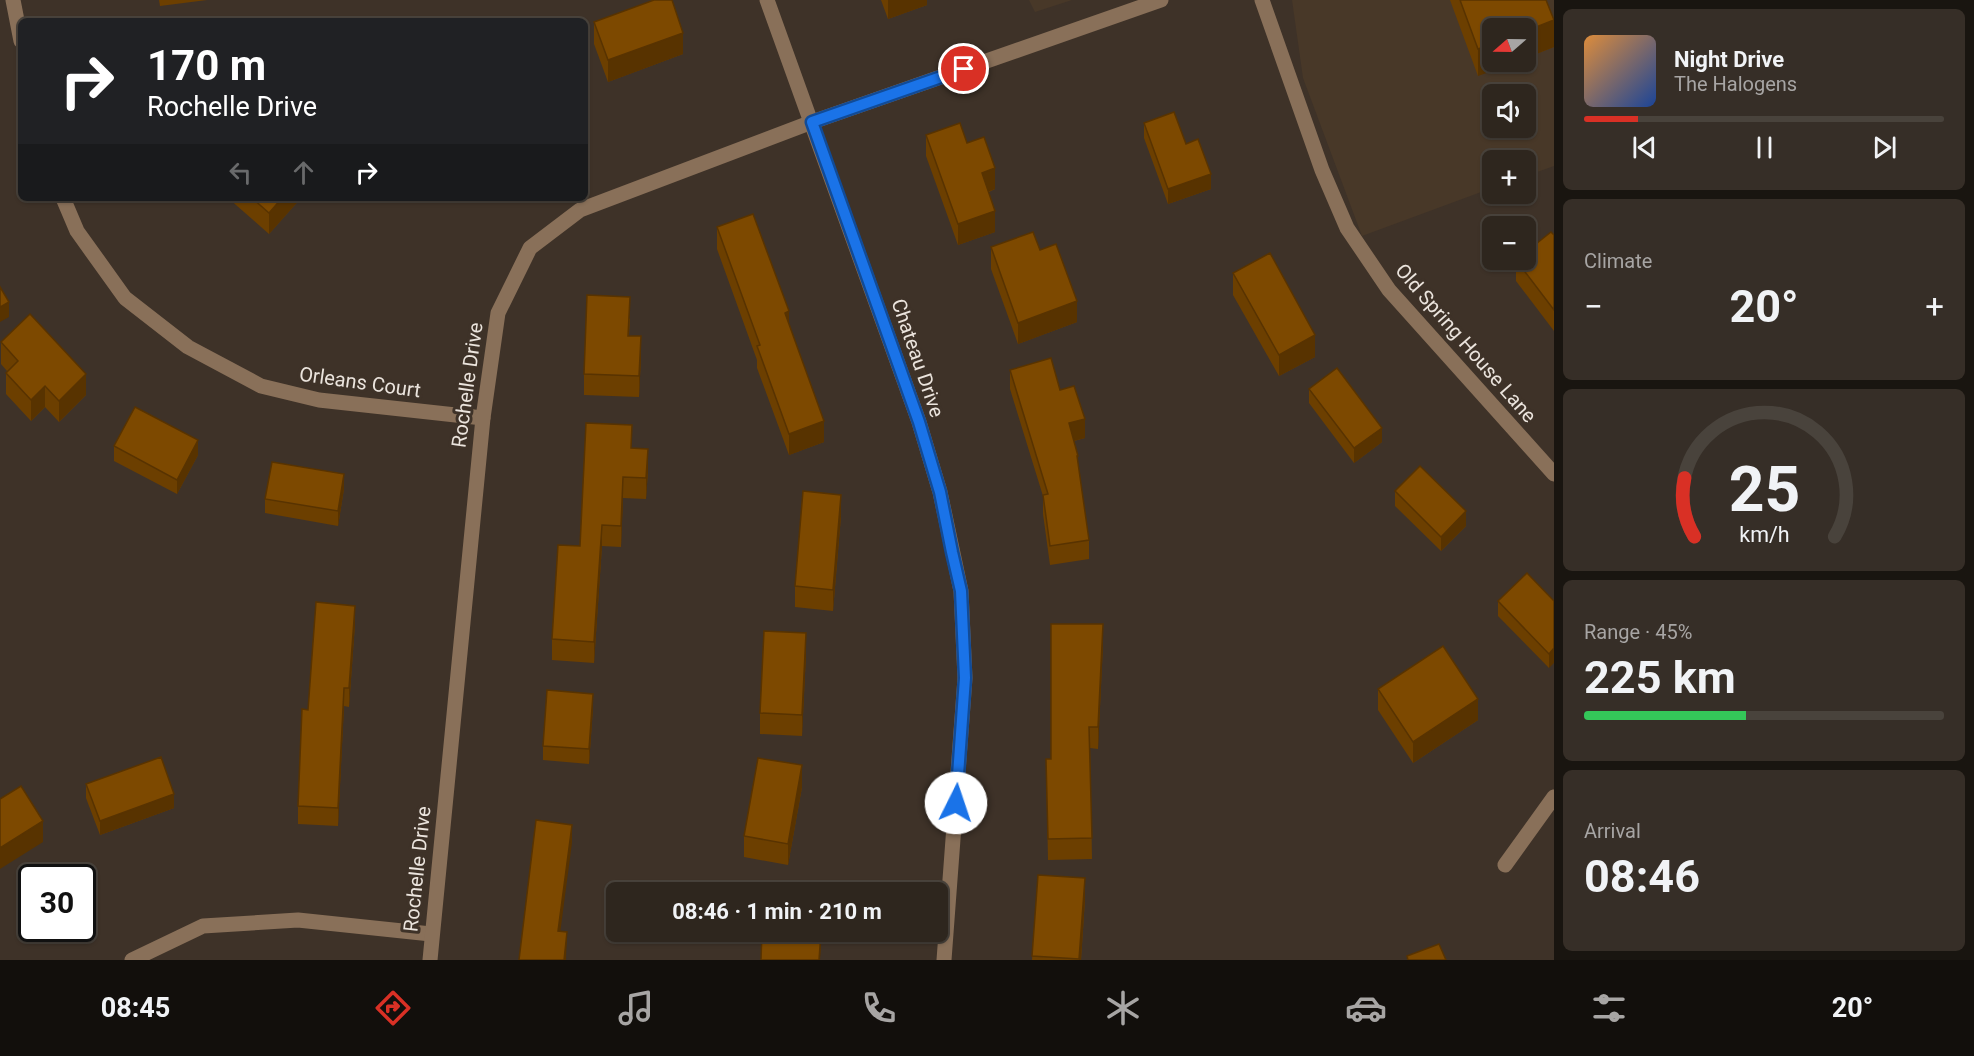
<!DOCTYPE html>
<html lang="en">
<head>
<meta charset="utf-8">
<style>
  body { margin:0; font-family:Roboto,sans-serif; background:#362e27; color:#f1f3f6; height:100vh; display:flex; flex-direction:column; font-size:22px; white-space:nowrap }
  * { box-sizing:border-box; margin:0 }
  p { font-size:20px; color:#a7a5a4 }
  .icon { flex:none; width:33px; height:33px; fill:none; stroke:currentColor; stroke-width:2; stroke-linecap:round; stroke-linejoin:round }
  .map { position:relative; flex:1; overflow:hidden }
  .details { display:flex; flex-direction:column; gap:9px; padding:9px; background:#191510; width:420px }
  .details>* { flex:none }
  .guide { position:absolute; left:18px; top:18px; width:570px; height:183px; border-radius:9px; box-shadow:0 2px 4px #0004,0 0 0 2px #49433c; background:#202124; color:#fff; overflow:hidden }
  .needle { width:39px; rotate:250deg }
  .controls { position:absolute; left:1482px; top:18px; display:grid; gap:12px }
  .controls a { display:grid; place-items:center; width:54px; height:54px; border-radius:9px; background:#2e261e; box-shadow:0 2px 4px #0004,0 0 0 2px #49433c; font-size:30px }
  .speed { position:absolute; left:18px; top:864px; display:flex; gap:12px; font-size:30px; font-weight:700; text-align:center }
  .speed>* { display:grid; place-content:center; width:78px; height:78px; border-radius:50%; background:#2e261e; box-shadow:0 2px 4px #0004,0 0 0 2px #49433c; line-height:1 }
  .speed .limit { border:3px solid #111; border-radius:9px; background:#fff; color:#111 }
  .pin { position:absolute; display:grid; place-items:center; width:51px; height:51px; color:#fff; margin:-26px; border:3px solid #fff; border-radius:50%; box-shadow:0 2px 6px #0007 }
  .me { position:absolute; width:66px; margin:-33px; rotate:4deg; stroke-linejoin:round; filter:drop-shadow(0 0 4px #0008) }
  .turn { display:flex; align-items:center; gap:21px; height:126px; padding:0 30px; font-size:27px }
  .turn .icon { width:78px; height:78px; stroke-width:2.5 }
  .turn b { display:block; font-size:42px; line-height:51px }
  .lanes { display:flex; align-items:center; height:57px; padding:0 30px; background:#0003; justify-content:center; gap:30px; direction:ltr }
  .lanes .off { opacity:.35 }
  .big { font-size:45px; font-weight:700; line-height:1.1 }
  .details .widget { flex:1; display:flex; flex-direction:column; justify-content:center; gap:9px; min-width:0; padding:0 21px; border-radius:9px; background:#362e27 }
  .details .dial { align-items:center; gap:0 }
  .dial svg { height:156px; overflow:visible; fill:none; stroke:#49433c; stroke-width:7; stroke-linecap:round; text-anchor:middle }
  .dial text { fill:#f1f3f6; stroke:none }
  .song { display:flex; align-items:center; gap:18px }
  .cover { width:72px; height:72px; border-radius:9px; background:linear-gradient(135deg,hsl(30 70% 55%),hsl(220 70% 35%)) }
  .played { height:6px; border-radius:3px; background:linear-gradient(90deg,#d93025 15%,#49433c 15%) }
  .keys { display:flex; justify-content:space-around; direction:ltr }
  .heat { display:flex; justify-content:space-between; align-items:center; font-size:33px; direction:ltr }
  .charge { height:9px; border-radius:4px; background:linear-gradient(90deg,#34c759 45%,#49433c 0) }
  .trip { position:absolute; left:606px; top:882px; width:342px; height:60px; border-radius:9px; background:#2e261e; box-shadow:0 2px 4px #0004,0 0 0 2px #49433c; font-weight:700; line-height:60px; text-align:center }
  .menu { display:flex; height:96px; justify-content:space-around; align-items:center; background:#120f0c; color:#a7a5a4 }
  .menu .icon { width:42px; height:42px }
  .menu .current { color:#d93025 }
  .menu b { font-size:27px; color:#f1f3f6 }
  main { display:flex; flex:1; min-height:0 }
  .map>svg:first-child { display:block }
  .built { fill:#483828; fill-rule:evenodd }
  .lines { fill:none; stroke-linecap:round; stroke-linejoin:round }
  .minor { stroke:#897059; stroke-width:15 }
  .wall { fill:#6c3f00 }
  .shaded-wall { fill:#583300 }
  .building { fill:#7d4900; stroke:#583300; stroke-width:1.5 }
  .route-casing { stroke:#114b97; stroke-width:15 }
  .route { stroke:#1a73e8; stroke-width:10 }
  .labels { text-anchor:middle; stroke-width:6; stroke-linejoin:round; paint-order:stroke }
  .street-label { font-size:20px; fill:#ebe4dd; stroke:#3e3228 }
</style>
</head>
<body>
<main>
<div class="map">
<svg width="1554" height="960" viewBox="0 0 1554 960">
  <rect width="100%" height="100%" fill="#3e3228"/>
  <g class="built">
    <path d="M 1029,0 L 1072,0 L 1035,12 Z"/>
    <path d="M 1292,0 L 1554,0 L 1554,166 L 1526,176 L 1526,160 L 1492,160 L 1492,188 L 1362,236 L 1303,78 ZM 1492,28 L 1526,28 L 1526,62 L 1492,62 ZM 1492,94 L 1526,94 L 1526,128 L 1492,128 Z"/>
  </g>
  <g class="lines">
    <g class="minor">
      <path d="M 13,0 L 21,41"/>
      <path d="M 767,0 L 919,422 L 940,492 L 961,591 L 965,678 L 944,960"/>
      <path d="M 1262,0 L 1322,170 L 1347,228 L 1389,290 L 1554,474"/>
      <path d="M 63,198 L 77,231 L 125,298 L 188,347 L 261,386 L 319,400 L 483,418"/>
      <path d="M 1505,865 L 1554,797"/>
      <path d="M 132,960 L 203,926 L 298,920 L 431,934"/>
      <path d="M 430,960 L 483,418 L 498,313 L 530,248 L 580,210 L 812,122 L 1161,0"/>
    </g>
  </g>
  <g class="wall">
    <path d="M 159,0 L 207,0 L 160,6 Z"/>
    <path d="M 881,0 L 927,0 L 927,5 L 888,19 Z"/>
    <path d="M 1450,0 L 1546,0 L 1554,47 L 1526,58 L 1526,28 L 1478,76 Z"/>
    <path d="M 594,22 L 683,54 L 608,82 L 594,44 Z"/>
    <path d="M 1144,123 L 1186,144 L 1211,189 L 1168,204 L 1144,138 Z"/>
    <path d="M 926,135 L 967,143 L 995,189 L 989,192 L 995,232 L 958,245 L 926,156 Z"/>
    <path d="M 228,198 L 301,198 L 269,234 Z"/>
    <path d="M 717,227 L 789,323 L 824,442 L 789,455 L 757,368 L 757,360 L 717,249 Z"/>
    <path d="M 1554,235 L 1554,331 L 1516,281 L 1516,260 Z"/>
    <path d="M 991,247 L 1040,250 L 1077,322 L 1018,344 L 991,269 Z"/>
    <path d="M 1233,273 L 1315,357 L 1279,376 L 1233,295 Z"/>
    <path d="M 630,318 L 629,336 L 641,357 L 639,397 L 584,395 L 584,374 Z"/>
    <path d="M 1,342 L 86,395 L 59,422 L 45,407 L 31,421 L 6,394 L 6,373 L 7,371 L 1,364 Z"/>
    <path d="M 1010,370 L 1060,390 L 1085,438 L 1074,441 L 1089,540 L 1089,559 L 1050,565 L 1043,514 L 1043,496 L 1010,389 Z"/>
    <path d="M 1309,389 L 1382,442 L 1354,463 L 1309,403 Z"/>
    <path d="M 114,446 L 198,455 L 177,494 L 114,461 Z"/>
    <path d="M 632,448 L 648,470 L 646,499 L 623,498 L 621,547 L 602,546 L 594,663 L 552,660 L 552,639 Z"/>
    <path d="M 344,489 L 338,526 L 265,513 L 265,499 Z"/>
    <path d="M 1395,491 L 1466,526 L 1441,551 L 1395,506 Z"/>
    <path d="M 841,516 L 833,611 L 795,607 L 795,586 Z"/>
    <path d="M 1498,601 L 1554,601 L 1549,668 L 1498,616 Z"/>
    <path d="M 355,624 L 349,707 L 344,706 L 338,826 L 298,824 L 298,806 L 308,710 Z"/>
    <path d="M 1103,645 L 1098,749 L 1090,748 L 1092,859 L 1048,860 L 1046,759 L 1051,759 Z"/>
    <path d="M 806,654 L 802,736 L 760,734 L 760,713 Z"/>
    <path d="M 1378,689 L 1478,720 L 1413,763 L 1378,710 Z"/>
    <path d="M 593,708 L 589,764 L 543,760 L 543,746 Z"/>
    <path d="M 86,784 L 174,808 L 100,835 L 86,798 Z"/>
    <path d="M 802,787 L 788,865 L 744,857 L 744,836 Z"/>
    <path d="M 1038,875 L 1085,899 L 1081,960 L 1032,960 Z"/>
  </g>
  <g class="shaded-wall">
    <path d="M 888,0 L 927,0 L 927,5 L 888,19 Z"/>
    <path d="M 1554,20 L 1554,47 L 1526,58 L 1526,31 Z"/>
    <path d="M 683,33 L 683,54 L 608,82 L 608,60 Z"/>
    <path d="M 1492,44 L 1492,62 L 1517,62 L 1478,76 L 1478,49 Z"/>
    <path d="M 995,168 L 995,189 L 982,194 L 982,173 Z"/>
    <path d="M 1211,174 L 1211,189 L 1168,204 L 1168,189 Z"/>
    <path d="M 282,198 L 301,198 L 269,234 L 269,213 Z"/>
    <path d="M 995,211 L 995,232 L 958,245 L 958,224 Z"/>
    <path d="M 1077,301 L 1077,322 L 1018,344 L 1018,323 Z"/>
    <path d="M 9,302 L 9,317 L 0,322 L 0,307 Z"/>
    <path d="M 789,311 L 789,333 L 785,313 Z"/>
    <path d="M 1315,335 L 1315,357 L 1279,376 L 1279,355 Z"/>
    <path d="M 641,336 L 641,357 L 639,397 L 639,376 Z"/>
    <path d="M 86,374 L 86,395 L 59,422 L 59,401 Z"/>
    <path d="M 45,386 L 45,407 L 31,421 L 31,400 Z"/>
    <path d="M 1085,419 L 1085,438 L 1069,442 L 1069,423 Z"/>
    <path d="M 824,421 L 824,442 L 789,455 L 789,434 Z"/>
    <path d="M 1382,428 L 1382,442 L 1354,463 L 1354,448 Z"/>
    <path d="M 198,440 L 198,455 L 177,494 L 177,480 Z"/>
    <path d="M 648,449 L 648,470 L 646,499 L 646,478 Z"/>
    <path d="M 344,474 L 344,489 L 338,526 L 338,511 Z"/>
    <path d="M 623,477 L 623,498 L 621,547 L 621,526 Z"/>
    <path d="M 841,495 L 841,516 L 833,611 L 833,590 Z"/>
    <path d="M 1466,511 L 1466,526 L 1441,551 L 1441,537 Z"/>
    <path d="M 602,525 L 602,546 L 594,663 L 594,642 Z"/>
    <path d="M 355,606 L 355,624 L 349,707 L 349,688 Z"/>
    <path d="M 1103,624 L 1103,645 L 1098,749 L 1098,727 Z"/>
    <path d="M 806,633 L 806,654 L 802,736 L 802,715 Z"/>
    <path d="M 1554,648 L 1554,663 L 1549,668 L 1549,654 Z"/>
    <path d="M 344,688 L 344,706 L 338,826 L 338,808 Z"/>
    <path d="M 593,694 L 593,708 L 589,764 L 589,749 Z"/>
    <path d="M 1478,699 L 1478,720 L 1413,763 L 1413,742 Z"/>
    <path d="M 802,765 L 802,787 L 788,865 L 788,844 Z"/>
    <path d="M 174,794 L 174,808 L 100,835 L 100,821 Z"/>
    <path d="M 43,821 L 43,842 L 0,869 L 0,848 Z"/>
    <path d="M 572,825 L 572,843 L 558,949 L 558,931 Z"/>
    <path d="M 1085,878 L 1085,899 L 1081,960 L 1079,960 Z"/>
    <path d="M 567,932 L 566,960 L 564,960 Z"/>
    <path d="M 821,932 L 822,932 L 820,960 L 819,960 Z"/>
  </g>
  <g class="building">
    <path d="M 654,0 L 672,0 L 683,33 L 608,60 L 594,22 Z"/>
    <path d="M 1460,0 L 1546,0 L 1554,20 L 1526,31 L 1526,28 L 1492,28 L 1492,44 L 1478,49 Z"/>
    <path d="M 1174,112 L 1186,144 L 1198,139 L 1211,174 L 1168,189 L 1144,123 Z"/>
    <path d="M 960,123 L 967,143 L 984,137 L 995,168 L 982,173 L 995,211 L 958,224 L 926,135 Z"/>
    <path d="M 252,198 L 282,198 L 269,213 Z"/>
    <path d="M 753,214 L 789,311 L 785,313 L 824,421 L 789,434 L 757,346 L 760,345 L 717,227 Z"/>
    <path d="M 1033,232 L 1040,250 L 1056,244 L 1077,301 L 1018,323 L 991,247 Z"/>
    <path d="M 1551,232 L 1554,235 L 1554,310 L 1516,260 L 1526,260 L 1526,252 Z"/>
    <path d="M 1270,253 L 1315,335 L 1279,355 L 1233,273 Z"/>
    <path d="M 0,287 L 9,302 L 0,307 Z"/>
    <path d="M 587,295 L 630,297 L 628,336 L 641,336 L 639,376 L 584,374 Z"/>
    <path d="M 30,314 L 86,374 L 59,401 L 45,386 L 31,400 L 6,373 L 18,361 L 1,342 Z"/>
    <path d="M 1051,358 L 1060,390 L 1074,386 L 1085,419 L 1069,423 L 1078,456 L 1077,456 L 1089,540 L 1050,546 L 1043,495 L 1048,494 L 1010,370 Z"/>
    <path d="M 1337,368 L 1382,428 L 1354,448 L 1309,389 Z"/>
    <path d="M 135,407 L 198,440 L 177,480 L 114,446 Z"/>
    <path d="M 586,423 L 632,425 L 631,448 L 648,449 L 646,478 L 623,477 L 621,526 L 602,525 L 594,642 L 552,639 L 558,545 L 580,546 Z"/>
    <path d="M 272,462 L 344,474 L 338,511 L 265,499 Z"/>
    <path d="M 1420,466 L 1466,511 L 1441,537 L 1395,491 Z"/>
    <path d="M 803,491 L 841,495 L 833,590 L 795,586 Z"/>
    <path d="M 1527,573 L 1554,601 L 1554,648 L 1549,654 L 1498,601 Z"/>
    <path d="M 316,602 L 355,606 L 349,688 L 344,688 L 338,808 L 298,806 L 302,709 L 308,710 Z"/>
    <path d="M 1051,624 L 1103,624 L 1098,727 L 1089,727 L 1092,838 L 1048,839 L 1046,759 L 1051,759 Z"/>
    <path d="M 764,631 L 806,633 L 802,715 L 760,713 Z"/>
    <path d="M 1443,646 L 1478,699 L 1413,742 L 1378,689 Z"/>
    <path d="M 547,690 L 593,694 L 589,749 L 543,746 Z"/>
    <path d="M 161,757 L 174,794 L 100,821 L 86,784 Z"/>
    <path d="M 758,758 L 802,765 L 788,844 L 744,836 Z"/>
    <path d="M 21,786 L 43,821 L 0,848 L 0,799 Z"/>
    <path d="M 536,820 L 572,825 L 558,931 L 567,932 L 564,960 L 519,960 Z"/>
    <path d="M 1038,875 L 1085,878 L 1079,959 L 1032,956 Z"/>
    <path d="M 765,882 L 824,888 L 824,892 L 764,892 Z"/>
    <path d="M 762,932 L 821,932 L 819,960 L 761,960 Z"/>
    <path d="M 1439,944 L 1446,960 L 1408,960 L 1407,956 Z"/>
  </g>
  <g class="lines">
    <g class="route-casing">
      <path id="route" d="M 956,803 L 965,678 L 961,591 L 952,552 L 940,492 L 919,422 L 812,122 L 964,69"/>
    </g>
    <use href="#route" class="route"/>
  </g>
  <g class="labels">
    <g class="street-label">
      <text transform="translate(1466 343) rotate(49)" y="7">Old Spring House Lane</text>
      <text transform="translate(918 358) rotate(71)" y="7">Chateau Drive</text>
      <text transform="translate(360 382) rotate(8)" y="7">Orleans Court</text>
      <text transform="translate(467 385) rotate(-82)" y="7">Rochelle Drive</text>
      <text transform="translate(417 869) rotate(-84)" y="7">Rochelle Drive</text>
    </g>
  </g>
</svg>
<div class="controls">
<a><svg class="needle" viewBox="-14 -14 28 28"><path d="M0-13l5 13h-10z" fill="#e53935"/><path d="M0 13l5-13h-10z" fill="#a7a5a4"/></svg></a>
<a><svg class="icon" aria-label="sound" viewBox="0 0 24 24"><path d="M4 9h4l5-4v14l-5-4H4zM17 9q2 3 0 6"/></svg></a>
<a>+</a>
<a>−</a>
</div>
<div class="speed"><div class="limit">30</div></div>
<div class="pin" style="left:964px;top:69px;background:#d93025"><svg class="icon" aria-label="arrive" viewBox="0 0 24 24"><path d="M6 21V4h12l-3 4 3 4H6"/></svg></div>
<svg class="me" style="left:956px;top:803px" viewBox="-20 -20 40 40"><circle r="19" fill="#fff"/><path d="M0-13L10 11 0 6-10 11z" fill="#1a73e8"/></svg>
<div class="trip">08:46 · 1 min · 210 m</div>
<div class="guide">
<div class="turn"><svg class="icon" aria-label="right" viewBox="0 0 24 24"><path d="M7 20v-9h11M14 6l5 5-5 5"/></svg><div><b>170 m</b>Rochelle Drive</div></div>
<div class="lanes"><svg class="icon off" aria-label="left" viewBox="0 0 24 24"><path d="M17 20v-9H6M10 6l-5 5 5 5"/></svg><svg class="icon off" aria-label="ahead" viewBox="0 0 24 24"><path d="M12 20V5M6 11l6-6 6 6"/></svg><svg class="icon" aria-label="right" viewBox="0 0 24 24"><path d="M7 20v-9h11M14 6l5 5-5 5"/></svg></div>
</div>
</div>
<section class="details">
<div class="widget">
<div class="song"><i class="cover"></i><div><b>Night Drive</b><p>The Halogens</p></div></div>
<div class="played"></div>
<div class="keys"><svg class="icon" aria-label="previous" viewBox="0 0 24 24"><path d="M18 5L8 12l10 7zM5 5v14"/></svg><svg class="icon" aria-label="pause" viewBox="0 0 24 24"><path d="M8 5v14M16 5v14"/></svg><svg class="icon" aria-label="next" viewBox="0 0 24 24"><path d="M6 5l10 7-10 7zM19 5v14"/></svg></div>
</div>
<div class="widget"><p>Climate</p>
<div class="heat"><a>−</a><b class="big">20°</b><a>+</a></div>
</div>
<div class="widget dial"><svg viewBox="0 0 100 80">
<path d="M14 69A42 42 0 1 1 86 69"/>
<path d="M14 69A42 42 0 0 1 9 39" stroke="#d93025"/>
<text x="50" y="56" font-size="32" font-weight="700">25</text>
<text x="50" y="72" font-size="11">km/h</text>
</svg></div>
<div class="widget"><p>Range · 45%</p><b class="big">225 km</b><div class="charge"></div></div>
<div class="widget"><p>Arrival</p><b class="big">08:46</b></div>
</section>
</main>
<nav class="menu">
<b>08:45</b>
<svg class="icon current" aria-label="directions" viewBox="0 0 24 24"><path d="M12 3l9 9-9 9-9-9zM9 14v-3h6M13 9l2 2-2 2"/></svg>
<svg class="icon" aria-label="music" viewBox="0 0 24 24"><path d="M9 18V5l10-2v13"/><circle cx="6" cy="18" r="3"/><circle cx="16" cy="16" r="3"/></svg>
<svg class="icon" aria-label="phone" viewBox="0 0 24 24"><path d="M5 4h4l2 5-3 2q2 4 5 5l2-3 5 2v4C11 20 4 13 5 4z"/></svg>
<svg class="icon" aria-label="climate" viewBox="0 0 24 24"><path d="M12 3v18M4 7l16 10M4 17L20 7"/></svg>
<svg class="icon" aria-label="car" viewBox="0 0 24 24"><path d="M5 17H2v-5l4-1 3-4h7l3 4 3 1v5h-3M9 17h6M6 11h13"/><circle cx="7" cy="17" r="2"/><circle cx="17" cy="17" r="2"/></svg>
<svg class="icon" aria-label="filters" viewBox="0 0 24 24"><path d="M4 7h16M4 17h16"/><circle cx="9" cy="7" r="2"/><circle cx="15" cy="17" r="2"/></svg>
<b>20°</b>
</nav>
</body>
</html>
